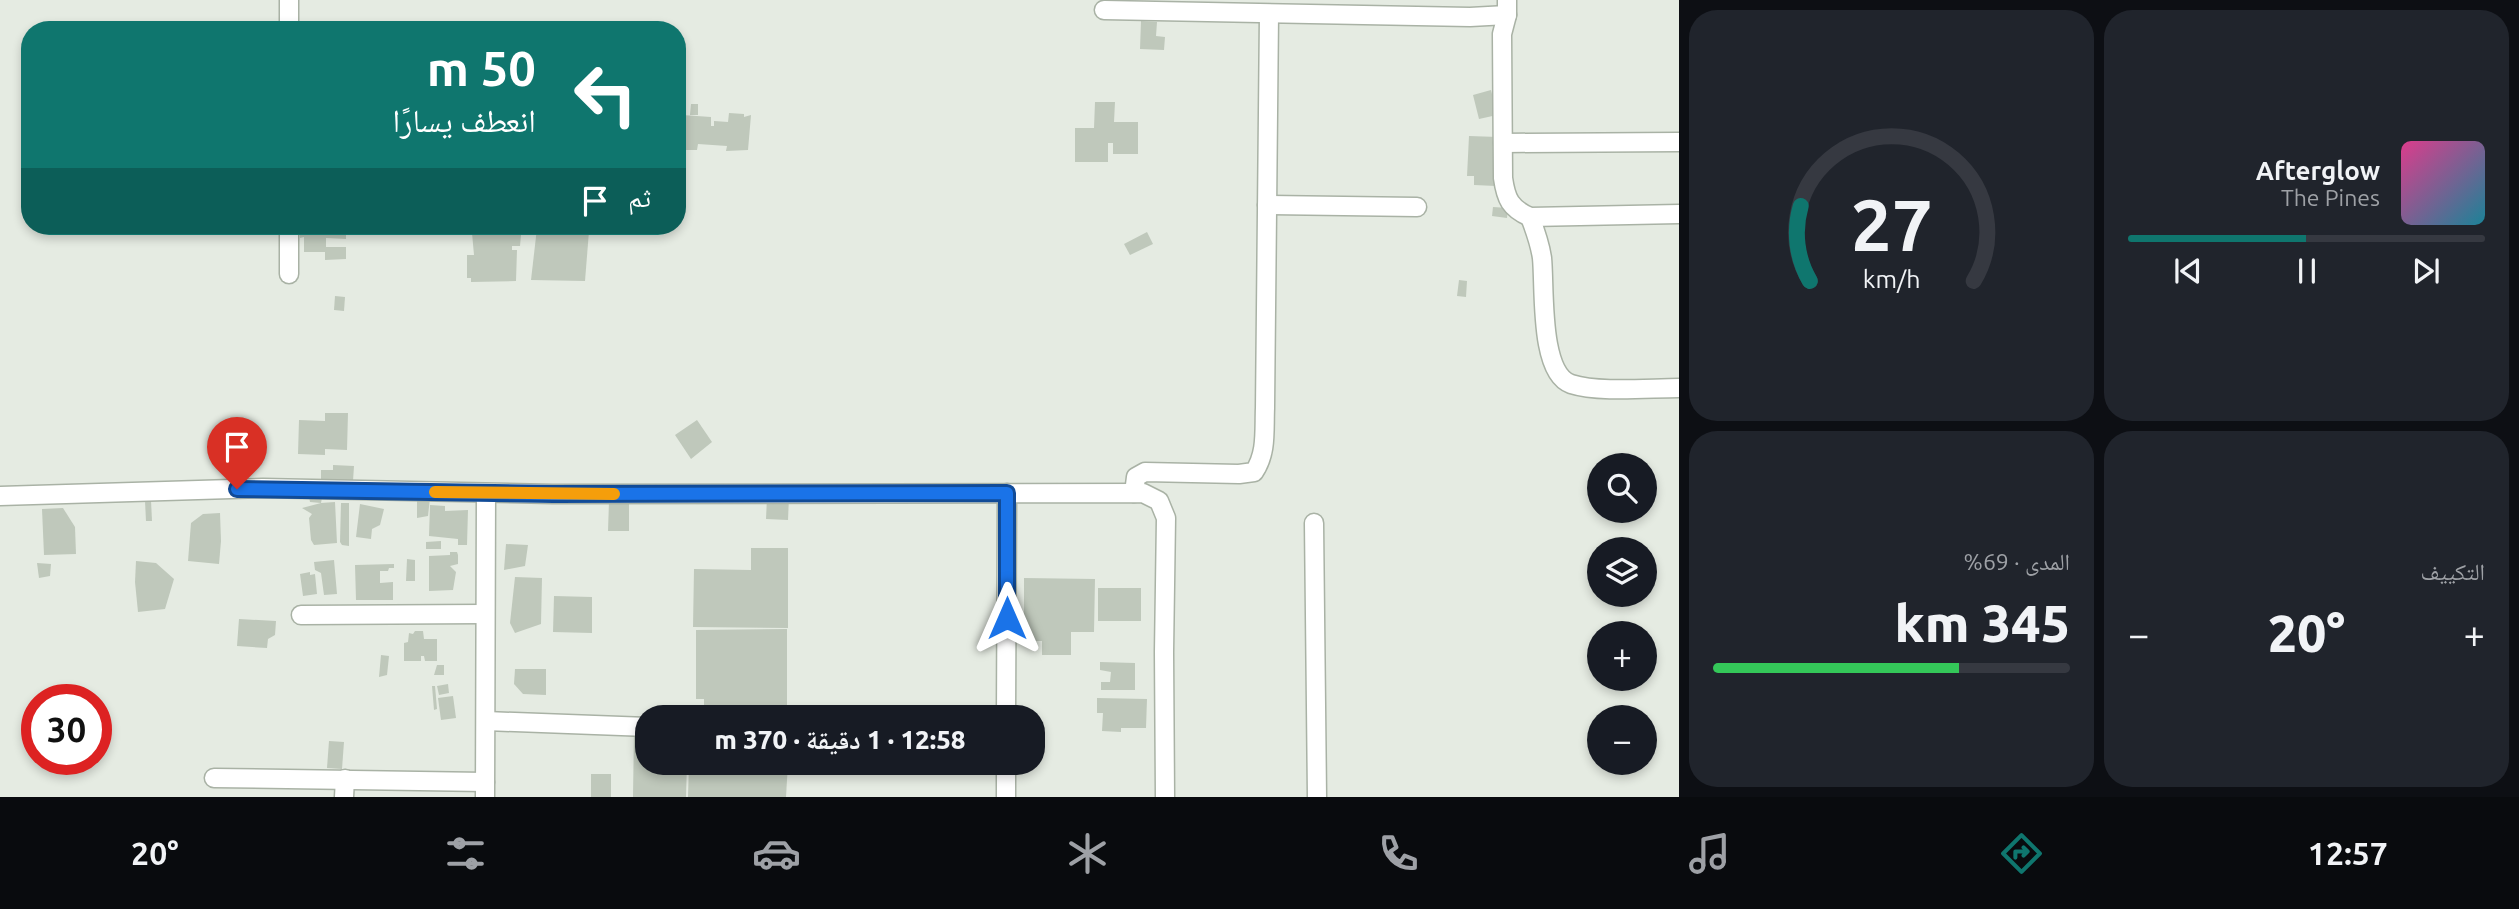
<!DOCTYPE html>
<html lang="ar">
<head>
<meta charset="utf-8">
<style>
  body { margin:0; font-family:Ubuntu,"Noto Naskh Arabic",sans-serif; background:#20242c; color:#f1f3f6; direction:rtl; height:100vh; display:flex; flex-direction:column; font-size:26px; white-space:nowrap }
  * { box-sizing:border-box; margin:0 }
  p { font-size:23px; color:#9ea1a6 }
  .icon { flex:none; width:38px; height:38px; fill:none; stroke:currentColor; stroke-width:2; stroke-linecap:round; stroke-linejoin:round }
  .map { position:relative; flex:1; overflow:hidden; direction:ltr }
  .drawer { display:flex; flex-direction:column; gap:10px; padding:10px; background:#0d0f14; width:840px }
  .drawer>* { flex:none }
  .guide { position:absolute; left:21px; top:21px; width:665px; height:214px; border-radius:28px; box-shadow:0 4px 10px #0003; direction:rtl; background:#0f766e; color:#fff; overflow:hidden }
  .fabs { position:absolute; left:1587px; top:453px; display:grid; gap:14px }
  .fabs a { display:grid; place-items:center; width:70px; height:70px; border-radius:50%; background:#171b24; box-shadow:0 4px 10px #0003; font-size:35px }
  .speed { position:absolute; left:21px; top:684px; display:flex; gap:14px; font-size:35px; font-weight:700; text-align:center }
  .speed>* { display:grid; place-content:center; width:91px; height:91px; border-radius:50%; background:#171b24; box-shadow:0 4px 10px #0003; line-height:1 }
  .speed .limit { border:10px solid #d22; background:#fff; color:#111 }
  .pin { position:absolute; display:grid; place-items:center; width:60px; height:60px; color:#fff; margin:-72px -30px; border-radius:50% 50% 50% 0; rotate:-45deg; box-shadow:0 0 7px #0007 }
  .pin .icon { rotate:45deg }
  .me { position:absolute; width:77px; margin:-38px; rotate:0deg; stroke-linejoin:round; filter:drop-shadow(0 0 5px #0008) }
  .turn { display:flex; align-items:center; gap:24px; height:147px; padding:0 35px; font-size:32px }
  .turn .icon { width:91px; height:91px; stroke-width:2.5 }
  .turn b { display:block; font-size:49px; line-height:60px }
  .then { display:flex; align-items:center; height:66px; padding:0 35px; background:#0003; gap:14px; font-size:26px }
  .big { font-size:52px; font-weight:800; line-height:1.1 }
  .drawer .widget { flex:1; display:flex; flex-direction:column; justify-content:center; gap:10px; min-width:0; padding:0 24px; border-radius:28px; background:#20242c }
  .drawer .dial { align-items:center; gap:0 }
  .dial svg { height:182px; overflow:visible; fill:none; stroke:#363941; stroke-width:7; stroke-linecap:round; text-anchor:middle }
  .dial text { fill:#f1f3f6; stroke:none }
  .song { display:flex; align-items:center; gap:21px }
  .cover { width:84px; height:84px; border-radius:10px; background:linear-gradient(135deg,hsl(330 70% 55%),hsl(190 70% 35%)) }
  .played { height:7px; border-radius:4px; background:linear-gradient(90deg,#0f766e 50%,#363941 50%) }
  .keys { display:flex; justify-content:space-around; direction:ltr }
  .heat { display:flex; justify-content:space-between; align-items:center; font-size:38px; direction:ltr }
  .charge { height:10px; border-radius:5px; background:linear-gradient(90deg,#34c759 69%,#363941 0) }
  .drawer .tiles { flex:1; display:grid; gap:10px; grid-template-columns:repeat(2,1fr) }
  .trip { position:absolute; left:635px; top:705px; width:410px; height:70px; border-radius:28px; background:#171b24; box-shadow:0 4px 10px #0003; font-weight:800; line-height:70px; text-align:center; direction:rtl }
  .dock { display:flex; height:112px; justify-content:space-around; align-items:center; background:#090b0e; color:#9ea1a6 }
  .dock .icon { width:49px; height:49px }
  .dock .active { color:#0f766e }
  .dock b { font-size:32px; color:#f1f3f6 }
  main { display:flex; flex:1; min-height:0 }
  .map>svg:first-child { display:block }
  .building { fill:#bfc8bb }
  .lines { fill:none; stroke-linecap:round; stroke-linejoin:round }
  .minor-casing { stroke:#a9b2a5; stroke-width:21 }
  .minor { stroke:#fff; stroke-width:18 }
  .route-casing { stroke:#114b97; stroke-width:18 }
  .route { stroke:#1a73e8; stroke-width:12 }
  .slow { stroke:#f59e0b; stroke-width:12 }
</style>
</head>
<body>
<main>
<section class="drawer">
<div class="tiles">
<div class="widget">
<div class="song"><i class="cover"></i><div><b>Afterglow</b><p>The Pines</p></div></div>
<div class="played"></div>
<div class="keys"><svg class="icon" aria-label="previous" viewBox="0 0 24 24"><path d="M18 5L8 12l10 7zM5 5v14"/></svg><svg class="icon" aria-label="pause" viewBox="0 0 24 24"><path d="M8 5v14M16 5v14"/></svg><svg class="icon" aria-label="next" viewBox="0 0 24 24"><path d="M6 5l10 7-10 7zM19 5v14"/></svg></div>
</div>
<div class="widget dial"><svg viewBox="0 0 100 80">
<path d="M14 69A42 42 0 1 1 86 69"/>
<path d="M14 69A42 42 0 0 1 10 36" stroke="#0f766e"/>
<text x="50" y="56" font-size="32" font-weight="700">27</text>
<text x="50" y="72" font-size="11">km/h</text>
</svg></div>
<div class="widget"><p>التكييف</p>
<div class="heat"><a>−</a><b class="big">20°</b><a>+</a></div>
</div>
<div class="widget"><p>المدى · 69%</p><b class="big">345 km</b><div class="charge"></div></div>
</div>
</section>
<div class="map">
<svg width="1679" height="797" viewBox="0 0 1679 797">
  <rect width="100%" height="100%" fill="#e5ebe2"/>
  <g class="building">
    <path d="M 1141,21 L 1157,22 L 1156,36 L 1165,37 L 1164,50 L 1140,49 Z"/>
    <path d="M 1491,90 L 1497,115 L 1479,119 L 1473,95 Z"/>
    <path d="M 1095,102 L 1115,102 L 1114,122 L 1138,122 L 1138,154 L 1113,154 L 1113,143 L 1108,143 L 1108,162 L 1075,162 L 1075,128 L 1094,128 Z"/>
    <path d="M 691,104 L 698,104 L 698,115 L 690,115 Z"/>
    <path d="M 729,113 L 744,114 L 744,117 L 751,115 L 748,150 L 726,151 L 727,146 L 698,144 L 697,150 L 684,150 L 686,131 L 681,131 L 682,115 L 711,117 L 711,126 L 714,126 L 714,121 L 728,122 Z"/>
    <path d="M 1469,136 L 1498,137 L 1496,186 L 1474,185 L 1474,176 L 1467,176 Z"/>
    <path d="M 1493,207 L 1508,208 L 1507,218 L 1492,216 Z"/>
    <path d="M 300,226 L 346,226 L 346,239 L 326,238 L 326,247 L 346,247 L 346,259 L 325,260 L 325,252 L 304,252 L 304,237 L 300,238 Z"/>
    <path d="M 537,228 L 589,231 L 585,281 L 531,280 Z"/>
    <path d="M 1147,232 L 1153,244 L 1130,255 L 1124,244 Z"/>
    <path d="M 472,233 L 521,235 L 520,246 L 512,246 L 512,250 L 517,250 L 516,281 L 471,282 L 471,278 L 467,278 L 467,255 L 474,255 Z"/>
    <path d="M 1459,280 L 1467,281 L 1466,297 L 1457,296 Z"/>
    <path d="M 335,296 L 345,297 L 344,311 L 334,310 Z"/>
    <path d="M 325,413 L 348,413 L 347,450 L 325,449 L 325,455 L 298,454 L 299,420 L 325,421 Z"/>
    <path d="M 697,420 L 712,442 L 691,459 L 675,435 Z"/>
    <path d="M 333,465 L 354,466 L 353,481 L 321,480 L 321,470 L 333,470 Z"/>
    <path d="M 309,497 L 322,498 L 321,503 L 335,502 L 337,543 L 314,545 L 311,540 L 309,518 L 312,514 L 302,508 L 321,503 L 310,502 Z"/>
    <path d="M 767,497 L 789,497 L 788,520 L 766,519 Z"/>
    <path d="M 417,498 L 430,498 L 428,516 L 417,518 Z"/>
    <path d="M 151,500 L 152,521 L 146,521 L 145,501 Z"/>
    <path d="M 609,501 L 629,501 L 629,531 L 608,531 Z"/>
    <path d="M 341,503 L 349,503 L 349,546 L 342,545 L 340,542 Z"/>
    <path d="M 360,504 L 384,509 L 380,525 L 372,529 L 371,539 L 356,537 Z"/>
    <path d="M 430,505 L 445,506 L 445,511 L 468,510 L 467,545 L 458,545 L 458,539 L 429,536 Z"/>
    <path d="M 63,508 L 75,527 L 76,554 L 44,555 L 42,509 Z"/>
    <path d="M 220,513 L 221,541 L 219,564 L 188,561 L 191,523 L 203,514 Z"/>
    <path d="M 441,541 L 441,549 L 426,549 L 426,542 Z"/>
    <path d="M 506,544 L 528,545 L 525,566 L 504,570 Z"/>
    <path d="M 751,548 L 788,548 L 788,628 L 693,627 L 694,569 L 751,570 Z"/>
    <path d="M 450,552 L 457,552 L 458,555 L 458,564 L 450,566 L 456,572 L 453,590 L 429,591 L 429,556 L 450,555 Z"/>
    <path d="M 407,559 L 415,560 L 415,581 L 406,581 Z"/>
    <path d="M 334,560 L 337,594 L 324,595 L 321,573 L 315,570 L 314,562 Z"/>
    <path d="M 136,561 L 156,563 L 174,579 L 165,609 L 138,612 L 135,582 Z"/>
    <path d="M 37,563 L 51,564 L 50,576 L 39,578 Z"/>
    <path d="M 394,564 L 394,568 L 389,568 L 388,571 L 380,571 L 380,583 L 393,582 L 393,600 L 356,600 L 355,565 Z"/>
    <path d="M 310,572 L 310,575 L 315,574 L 317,594 L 303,596 L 300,574 Z"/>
    <path d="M 515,577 L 542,578 L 541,624 L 515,633 L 510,623 Z"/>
    <path d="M 1024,578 L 1095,579 L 1094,632 L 1071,632 L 1071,655 L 1042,655 L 1042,641 L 1024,641 Z"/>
    <rect x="1098" y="588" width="43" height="33"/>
    <path d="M 554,596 L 592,597 L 592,633 L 553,632 Z"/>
    <path d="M 239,619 L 276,621 L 275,635 L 268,639 L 267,648 L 237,646 Z"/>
    <path d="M 787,629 L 787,717 L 704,718 L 704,699 L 696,699 L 696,630 Z"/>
    <path d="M 415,631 L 423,631 L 424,639 L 437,639 L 437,661 L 425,661 L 424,656 L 421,656 L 421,661 L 404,661 L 404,643 L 408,642 L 409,633 L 413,634 Z"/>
    <path d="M 381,655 L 389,656 L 387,675 L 379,677 Z"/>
    <path d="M 1100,662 L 1135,663 L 1135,690 L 1101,690 L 1101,682 L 1110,682 L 1111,672 L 1100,670 Z"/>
    <path d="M 437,665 L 444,665 L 444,675 L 434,675 Z"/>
    <path d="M 515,669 L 546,669 L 546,695 L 523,694 L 514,684 Z"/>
    <path d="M 448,684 L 449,693 L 439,695 L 437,686 Z"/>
    <path d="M 432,686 L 435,686 L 437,709 L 434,710 Z"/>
    <path d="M 453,696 L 456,718 L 441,720 L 438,698 Z"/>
    <path d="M 1097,698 L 1147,699 L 1146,728 L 1121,728 L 1121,732 L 1102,731 L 1103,713 L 1097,713 Z"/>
    <path d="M 634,732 L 648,732 L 648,763 L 687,763 L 686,797 L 633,797 Z"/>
    <path d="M 329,741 L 344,742 L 342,769 L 327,768 Z"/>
    <path d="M 689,763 L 788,763 L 786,797 L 688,797 Z"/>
    <rect x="591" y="774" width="20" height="23"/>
  </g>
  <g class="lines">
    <g class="minor-casing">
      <g id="minor">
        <path d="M 1507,0 L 1507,15 L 1502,34 L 1503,178 C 1506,199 1510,208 1530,217 L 1679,214"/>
        <path d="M 1104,10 L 1470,17 L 1507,15"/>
        <path d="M 289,30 L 289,0"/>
        <path d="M 1503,143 L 1679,142"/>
        <path d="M 1267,205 L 1417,207"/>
        <path d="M 1530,217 C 1535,230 1540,244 1542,258 C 1545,287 1539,373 1571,384 C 1599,393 1649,388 1679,388"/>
        <path d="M 289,226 L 289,274"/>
        <path d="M 1134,493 L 1136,477 L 1145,472 L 1239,474 L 1254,472 C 1267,453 1264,431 1265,408 L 1269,14"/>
        <path d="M 0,496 L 263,488 L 553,494 L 1143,493 L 1159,501 L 1166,518 L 1164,652 L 1165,797"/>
        <path d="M 1314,523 L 1317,797"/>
        <path d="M 301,615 L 484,614"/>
        <path d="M 1006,718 L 1007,493"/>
        <path d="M 486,721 L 648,727"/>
        <path d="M 214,778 L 485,782"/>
        <path d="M 344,797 L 345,779"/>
        <path d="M 485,797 L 486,493"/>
        <path d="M 1006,797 L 1006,763"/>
      </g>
    </g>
    <use href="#minor" class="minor"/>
  </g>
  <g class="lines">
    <g class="route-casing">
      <path id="route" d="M 237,489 L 553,494 L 1007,493 L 1007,618"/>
    </g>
    <use href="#route" class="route"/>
    <path class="slow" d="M 435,492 L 614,494"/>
  </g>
</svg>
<div class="fabs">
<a><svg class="icon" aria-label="search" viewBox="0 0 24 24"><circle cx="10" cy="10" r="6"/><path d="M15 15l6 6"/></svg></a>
<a><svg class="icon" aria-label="layers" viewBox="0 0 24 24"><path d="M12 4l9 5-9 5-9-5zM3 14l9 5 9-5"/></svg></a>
<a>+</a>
<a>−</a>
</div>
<div class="speed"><div class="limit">30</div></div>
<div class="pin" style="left:237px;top:489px;background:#d93025"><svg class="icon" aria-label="arrive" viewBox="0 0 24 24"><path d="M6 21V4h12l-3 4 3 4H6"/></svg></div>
<svg class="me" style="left:1007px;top:618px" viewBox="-20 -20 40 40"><path d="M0-17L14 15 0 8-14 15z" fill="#1a73e8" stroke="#fff" stroke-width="4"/></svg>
<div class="trip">12:58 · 1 دقيقة · 370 m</div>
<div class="guide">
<div class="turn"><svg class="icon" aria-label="left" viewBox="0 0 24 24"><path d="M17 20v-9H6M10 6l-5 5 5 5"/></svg><div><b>50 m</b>انعطف يسارًا</div></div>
<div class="then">ثم<svg class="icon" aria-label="arrive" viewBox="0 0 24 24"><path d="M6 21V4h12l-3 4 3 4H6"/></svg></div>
</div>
</div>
</main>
<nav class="dock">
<b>12:57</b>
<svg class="icon active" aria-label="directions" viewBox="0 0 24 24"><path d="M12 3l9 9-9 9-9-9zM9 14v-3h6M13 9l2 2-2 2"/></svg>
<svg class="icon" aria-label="music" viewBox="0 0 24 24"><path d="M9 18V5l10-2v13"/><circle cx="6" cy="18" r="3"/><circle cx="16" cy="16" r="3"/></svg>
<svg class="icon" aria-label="phone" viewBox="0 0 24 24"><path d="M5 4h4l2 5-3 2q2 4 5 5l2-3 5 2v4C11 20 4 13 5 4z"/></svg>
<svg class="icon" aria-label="climate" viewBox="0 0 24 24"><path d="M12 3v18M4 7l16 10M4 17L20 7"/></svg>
<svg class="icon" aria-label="car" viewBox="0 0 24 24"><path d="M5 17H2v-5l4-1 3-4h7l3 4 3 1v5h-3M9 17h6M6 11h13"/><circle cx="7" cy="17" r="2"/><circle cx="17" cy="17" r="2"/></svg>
<svg class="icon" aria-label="filters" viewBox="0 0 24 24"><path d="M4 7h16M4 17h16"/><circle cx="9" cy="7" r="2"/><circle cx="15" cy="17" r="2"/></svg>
<b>20°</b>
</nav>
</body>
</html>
